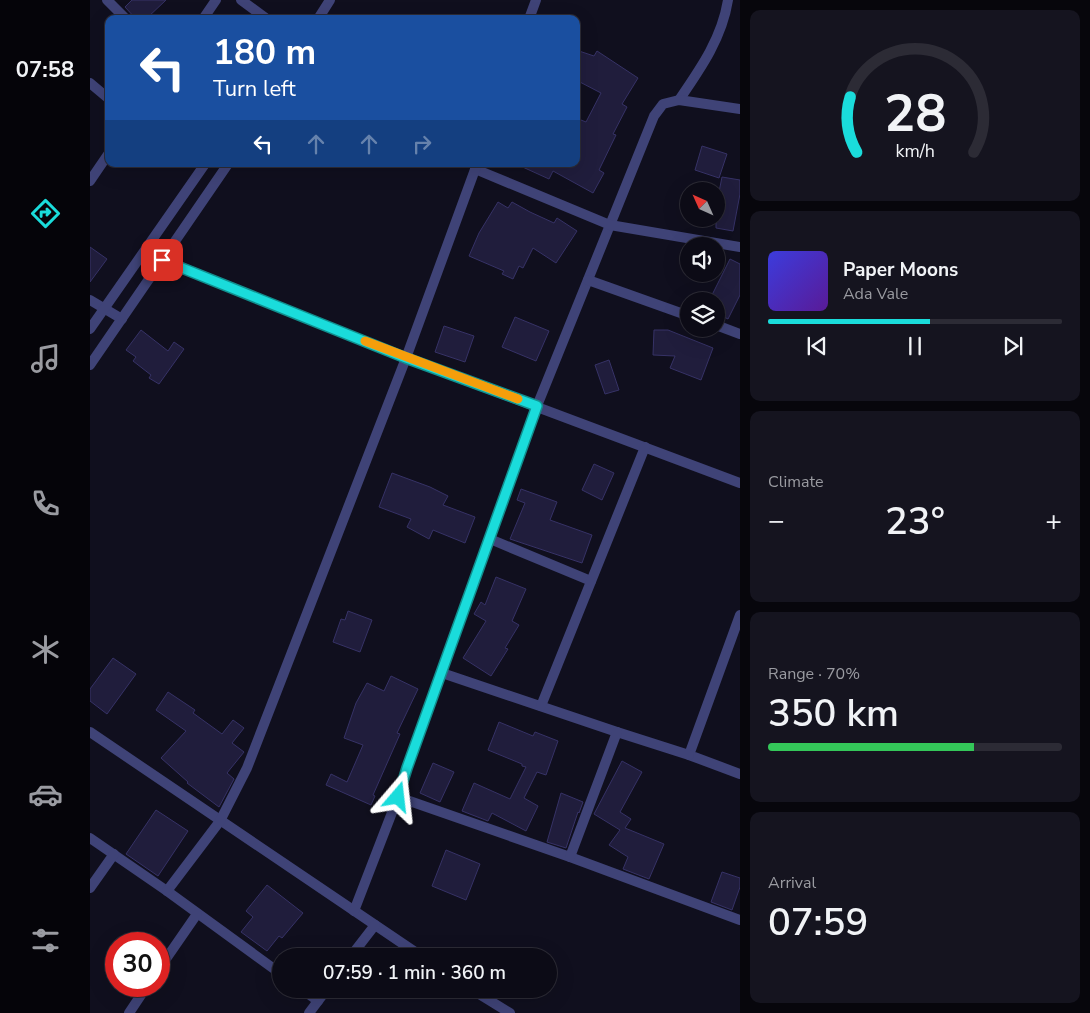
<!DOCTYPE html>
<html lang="en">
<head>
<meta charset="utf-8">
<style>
  body { margin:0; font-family:"Nunito Sans",sans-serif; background:#15141f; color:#f1f3f6; height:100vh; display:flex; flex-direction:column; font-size:19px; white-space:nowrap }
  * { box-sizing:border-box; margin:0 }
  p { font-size:16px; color:#9a9ba1 }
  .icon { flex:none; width:28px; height:28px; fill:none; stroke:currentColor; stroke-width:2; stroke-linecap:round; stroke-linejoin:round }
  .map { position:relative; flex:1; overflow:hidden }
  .drawer { display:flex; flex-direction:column; gap:10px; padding:10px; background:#07060c; width:350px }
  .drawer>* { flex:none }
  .banner { position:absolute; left:15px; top:15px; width:475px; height:152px; border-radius:10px; box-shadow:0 5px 20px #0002,0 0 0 1px #2c2b35; background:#1a4fa0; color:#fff; overflow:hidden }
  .needle { width:32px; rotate:315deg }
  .controls { position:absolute; left:590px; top:182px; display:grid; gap:10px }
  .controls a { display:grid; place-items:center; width:45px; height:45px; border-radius:50%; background:#0c0b16; box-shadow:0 5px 20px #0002,0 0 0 1px #2c2b35; font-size:25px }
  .speed { position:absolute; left:15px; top:932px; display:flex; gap:10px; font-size:25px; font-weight:700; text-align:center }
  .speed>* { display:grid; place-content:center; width:65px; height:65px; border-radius:50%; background:#0c0b16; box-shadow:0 5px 20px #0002,0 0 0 1px #2c2b35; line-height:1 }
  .speed .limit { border:8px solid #d22; background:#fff; color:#111 }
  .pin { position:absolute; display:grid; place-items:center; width:42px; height:42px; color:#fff; margin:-21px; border-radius:10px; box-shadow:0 2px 8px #0006 }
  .me { position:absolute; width:55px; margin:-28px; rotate:17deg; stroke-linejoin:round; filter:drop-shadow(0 0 4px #0008) }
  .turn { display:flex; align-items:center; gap:18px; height:105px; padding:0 25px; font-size:22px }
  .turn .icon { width:65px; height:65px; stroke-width:2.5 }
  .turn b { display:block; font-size:35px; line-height:42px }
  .lanes { display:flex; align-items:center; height:48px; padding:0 25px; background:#0003; justify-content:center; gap:25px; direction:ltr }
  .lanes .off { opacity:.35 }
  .big { font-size:38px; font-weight:600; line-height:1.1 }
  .drawer .widget { flex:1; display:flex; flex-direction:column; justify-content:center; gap:8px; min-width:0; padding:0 18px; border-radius:10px; background:#15141f }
  .drawer .dial { align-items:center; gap:0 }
  .dial svg { height:130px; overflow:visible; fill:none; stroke:#2c2b35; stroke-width:7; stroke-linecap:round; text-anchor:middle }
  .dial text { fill:#f1f3f6; stroke:none }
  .song { display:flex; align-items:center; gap:15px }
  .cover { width:60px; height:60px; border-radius:8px; background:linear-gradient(135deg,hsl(240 70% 55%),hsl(270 70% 35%)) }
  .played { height:5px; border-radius:2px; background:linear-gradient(90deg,#1adcdb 55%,#2c2b35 55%) }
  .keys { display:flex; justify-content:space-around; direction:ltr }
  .heat { display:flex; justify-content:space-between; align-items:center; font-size:28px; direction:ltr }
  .charge { height:8px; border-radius:4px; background:linear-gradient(90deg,#34c759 70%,#2c2b35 0) }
  .trip { position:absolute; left:182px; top:948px; width:285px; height:50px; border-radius:25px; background:#0c0b16; box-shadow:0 5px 20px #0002,0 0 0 1px #2c2b35; font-weight:600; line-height:50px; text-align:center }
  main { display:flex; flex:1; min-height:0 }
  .tabs { display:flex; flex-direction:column; width:90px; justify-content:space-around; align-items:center; background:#050409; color:#9a9ba1 }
  .tabs .icon { width:35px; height:35px }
  .tabs .current { color:#1adcdb }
  .tabs b { font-size:22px; color:#f1f3f6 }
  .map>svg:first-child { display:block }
  .building { fill:#201d3c; stroke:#363266 }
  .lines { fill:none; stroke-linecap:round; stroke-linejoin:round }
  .minor { stroke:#3f4377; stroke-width:10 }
  .route-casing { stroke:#118f8e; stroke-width:12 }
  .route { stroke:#1adcdb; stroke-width:9 }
  .slow { stroke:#f59e0b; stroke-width:9 }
</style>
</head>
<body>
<main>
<nav class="tabs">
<b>07:58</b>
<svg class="icon current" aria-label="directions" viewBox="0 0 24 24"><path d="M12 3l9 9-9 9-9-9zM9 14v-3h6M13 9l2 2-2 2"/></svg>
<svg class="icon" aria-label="music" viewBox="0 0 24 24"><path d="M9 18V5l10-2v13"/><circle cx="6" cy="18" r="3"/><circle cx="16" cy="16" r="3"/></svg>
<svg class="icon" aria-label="phone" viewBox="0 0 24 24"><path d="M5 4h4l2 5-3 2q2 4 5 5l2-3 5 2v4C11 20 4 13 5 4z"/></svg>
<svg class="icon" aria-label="climate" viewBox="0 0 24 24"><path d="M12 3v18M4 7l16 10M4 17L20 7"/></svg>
<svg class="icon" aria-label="car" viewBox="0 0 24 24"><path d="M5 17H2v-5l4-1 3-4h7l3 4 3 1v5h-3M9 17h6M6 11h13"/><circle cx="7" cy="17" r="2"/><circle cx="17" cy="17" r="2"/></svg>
<svg class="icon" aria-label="filters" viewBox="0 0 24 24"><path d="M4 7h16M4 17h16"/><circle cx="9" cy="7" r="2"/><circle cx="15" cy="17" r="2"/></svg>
</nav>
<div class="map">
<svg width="650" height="1013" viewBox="0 0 650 1013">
  <rect width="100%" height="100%" fill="#100f1e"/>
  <g class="building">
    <path d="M 42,0 L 76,0 L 56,19 L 46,19 L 35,7 Z"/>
    <path d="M 486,50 L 504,56 L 507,51 L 548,78 L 532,104 L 537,107 L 523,134 L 526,135 L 509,170 L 514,173 L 503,193 L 463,171 L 459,179 L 426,164 L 486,164 L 486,118 L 496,122 L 511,93 L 486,80 Z"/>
    <path d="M 612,146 L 637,154 L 629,178 L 605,170 Z"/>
    <path d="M 632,177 L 650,180 L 650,194 L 643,231 L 626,228 L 626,207 Z"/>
    <path d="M 408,202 L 418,208 L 422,202 L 440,212 L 464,223 L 467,218 L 487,231 L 466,263 L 443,248 L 433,268 L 429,266 L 423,279 L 412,274 L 414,271 L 379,256 L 389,233 Z"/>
    <path d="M 0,247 L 17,259 L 0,282 Z"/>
    <path d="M 640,259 L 650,264 L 650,295 L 638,319 L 626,313 L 626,301 L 619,301 Z"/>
    <path d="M 425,317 L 459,331 L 446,361 L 412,347 Z"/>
    <path d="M 354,326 L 384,336 L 375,362 L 345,352 Z"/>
    <path d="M 51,330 L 78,351 L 84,342 L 94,349 L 69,384 L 59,378 L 61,375 L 43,361 L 46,357 L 36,350 Z"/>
    <path d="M 564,330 L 578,330 L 623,348 L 611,380 L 580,368 L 585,356 L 563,355 Z"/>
    <path d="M 519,360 L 529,390 L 515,394 L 505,365 Z"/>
    <path d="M 504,464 L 524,473 L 512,500 L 492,490 Z"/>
    <path d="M 302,473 L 340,487 L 358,496 L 353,505 L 385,517 L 375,543 L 343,530 L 339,539 L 317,527 L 321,519 L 289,507 Z"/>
    <path d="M 431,489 L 467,502 L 460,520 L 502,535 L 492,563 L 420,539 L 435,503 L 427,500 Z"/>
    <path d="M 406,577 L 436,589 L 422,621 L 429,625 L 415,648 L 418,649 L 401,676 L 373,658 L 396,621 L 384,614 L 391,602 L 395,605 Z"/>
    <path d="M 258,611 L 282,620 L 270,652 L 243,642 L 251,619 L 255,620 Z"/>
    <path d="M 23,658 L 46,674 L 17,714 L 0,701 L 0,689 Z"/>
    <path d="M 301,676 L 328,689 L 307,733 L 310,734 L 283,795 L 285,796 L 281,805 L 236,785 L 241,774 L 257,782 L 273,745 L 254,738 L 266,703 L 277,683 L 294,691 Z"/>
    <path d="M 78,692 L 105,710 L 103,713 L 132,734 L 143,720 L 154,728 L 142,743 L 154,752 L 137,773 L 144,779 L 129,807 L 97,783 L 98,782 L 71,758 L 96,731 L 66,710 Z"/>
    <path d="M 409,722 L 443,736 L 445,732 L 468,741 L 456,775 L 447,772 L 434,798 L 448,806 L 436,831 L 402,813 L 398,821 L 372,811 L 384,783 L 420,799 L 436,767 L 432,766 L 432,764 L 398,750 Z"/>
    <path d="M 532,761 L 552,772 L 530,812 L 541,819 L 535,828 L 574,844 L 559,879 L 533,869 L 538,857 L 519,845 L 530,830 L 504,814 Z"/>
    <path d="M 343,763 L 364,772 L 350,802 L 330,793 Z"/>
    <path d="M 471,793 L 493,802 L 489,813 L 488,812 L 476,848 L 457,842 Z"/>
    <path d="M 66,810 L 98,831 L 68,876 L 36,854 Z"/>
    <path d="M 356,850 L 390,864 L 376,900 L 342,886 Z"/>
    <path d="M 632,872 L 650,878 L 650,887 L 642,910 L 621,902 Z"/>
    <path d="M 177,885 L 213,913 L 192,938 L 189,936 L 177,951 L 151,932 L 163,917 L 156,911 Z"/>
  </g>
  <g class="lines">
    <g class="minor">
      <path d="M 17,0 L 36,19"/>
      <path d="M 151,0 L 177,19"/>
      <path d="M 113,19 L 126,0"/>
      <path d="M 228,19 L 240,0"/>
      <path d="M 439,19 L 446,0"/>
      <path d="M 0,83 L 19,99"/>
      <path d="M 589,100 C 611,68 632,38 638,0"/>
      <path d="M 650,109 L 589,100 L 573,104 L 564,116 L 447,406 L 317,768 L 308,797 L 480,857 L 650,920"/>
      <path d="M 385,169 L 520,225 L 650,247"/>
      <path d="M 0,181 L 19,153"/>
      <path d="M 73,260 L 316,358 L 650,483"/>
      <path d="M 498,280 L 599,316"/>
      <path d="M 0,300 L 32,319"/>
      <path d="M 626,325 L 650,334"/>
      <path d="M 0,329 L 115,164"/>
      <path d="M 0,365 L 138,164"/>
      <path d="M 400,539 L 501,581"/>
      <path d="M 650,615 L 599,755 L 650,774"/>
      <path d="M 352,673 L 527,732 L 599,755"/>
      <path d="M 451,706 L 555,447"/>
      <path d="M 0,732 L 331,956"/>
      <path d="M 0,838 L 77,891 L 191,974"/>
      <path d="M 480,857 L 527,732"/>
      <path d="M 0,888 L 24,854"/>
      <path d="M 77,891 L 130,821 L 157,768 L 316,358 L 387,164"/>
      <path d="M 264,911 L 308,797"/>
      <path d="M 261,956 L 285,925"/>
      <path d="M 69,969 L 107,914"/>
      <path d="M 212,989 L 228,1001"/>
      <path d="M 381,989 L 420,1013"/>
      <path d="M 39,1013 L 57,986"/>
      <path d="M 219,1013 L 237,989"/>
    </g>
  </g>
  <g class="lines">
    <g class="route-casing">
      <path id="route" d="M 72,260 L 316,358 L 447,406 L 317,768 L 308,797"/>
    </g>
    <use href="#route" class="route"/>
    <path class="slow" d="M 275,341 L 428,399"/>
  </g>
</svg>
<div class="controls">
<a><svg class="needle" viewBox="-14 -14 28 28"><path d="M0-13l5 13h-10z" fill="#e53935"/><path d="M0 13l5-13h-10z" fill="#9a9ba1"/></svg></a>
<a><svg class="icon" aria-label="sound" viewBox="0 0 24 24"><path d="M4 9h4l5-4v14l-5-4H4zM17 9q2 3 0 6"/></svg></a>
<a><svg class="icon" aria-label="layers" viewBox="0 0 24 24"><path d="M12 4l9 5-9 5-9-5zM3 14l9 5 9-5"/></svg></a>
</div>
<div class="speed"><div class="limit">30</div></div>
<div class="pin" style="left:72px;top:260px;background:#d93025"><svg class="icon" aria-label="arrive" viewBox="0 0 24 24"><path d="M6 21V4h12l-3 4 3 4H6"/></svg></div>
<svg class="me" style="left:308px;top:797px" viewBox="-20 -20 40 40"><path d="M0-17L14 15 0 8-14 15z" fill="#1adcdb" stroke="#fff" stroke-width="4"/></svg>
<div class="trip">07:59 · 1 min · 360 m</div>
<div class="banner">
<div class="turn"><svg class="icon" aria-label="left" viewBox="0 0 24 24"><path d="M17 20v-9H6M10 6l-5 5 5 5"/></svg><div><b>180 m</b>Turn left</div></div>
<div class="lanes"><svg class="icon" aria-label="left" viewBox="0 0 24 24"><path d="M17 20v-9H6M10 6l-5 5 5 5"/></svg><svg class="icon off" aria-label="ahead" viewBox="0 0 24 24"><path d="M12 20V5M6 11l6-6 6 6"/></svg><svg class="icon off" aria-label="ahead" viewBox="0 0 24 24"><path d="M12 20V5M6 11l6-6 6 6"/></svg><svg class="icon off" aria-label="right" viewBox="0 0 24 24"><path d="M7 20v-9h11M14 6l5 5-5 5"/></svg></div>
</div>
</div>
<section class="drawer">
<div class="widget dial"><svg viewBox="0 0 100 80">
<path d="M14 69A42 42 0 1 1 86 69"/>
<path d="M14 69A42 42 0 0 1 10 35" stroke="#1adcdb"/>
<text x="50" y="56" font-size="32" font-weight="700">28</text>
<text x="50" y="72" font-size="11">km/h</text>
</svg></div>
<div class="widget">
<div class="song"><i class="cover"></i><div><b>Paper Moons</b><p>Ada Vale</p></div></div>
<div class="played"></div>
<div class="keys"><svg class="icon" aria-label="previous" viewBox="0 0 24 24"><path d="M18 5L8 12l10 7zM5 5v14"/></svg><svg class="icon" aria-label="pause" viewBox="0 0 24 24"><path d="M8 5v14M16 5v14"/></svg><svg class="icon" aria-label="next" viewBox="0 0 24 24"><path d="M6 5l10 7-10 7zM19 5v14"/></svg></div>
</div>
<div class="widget"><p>Climate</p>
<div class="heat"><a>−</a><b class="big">23°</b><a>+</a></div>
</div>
<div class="widget"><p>Range · 70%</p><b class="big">350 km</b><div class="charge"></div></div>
<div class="widget"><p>Arrival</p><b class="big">07:59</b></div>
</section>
</main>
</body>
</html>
